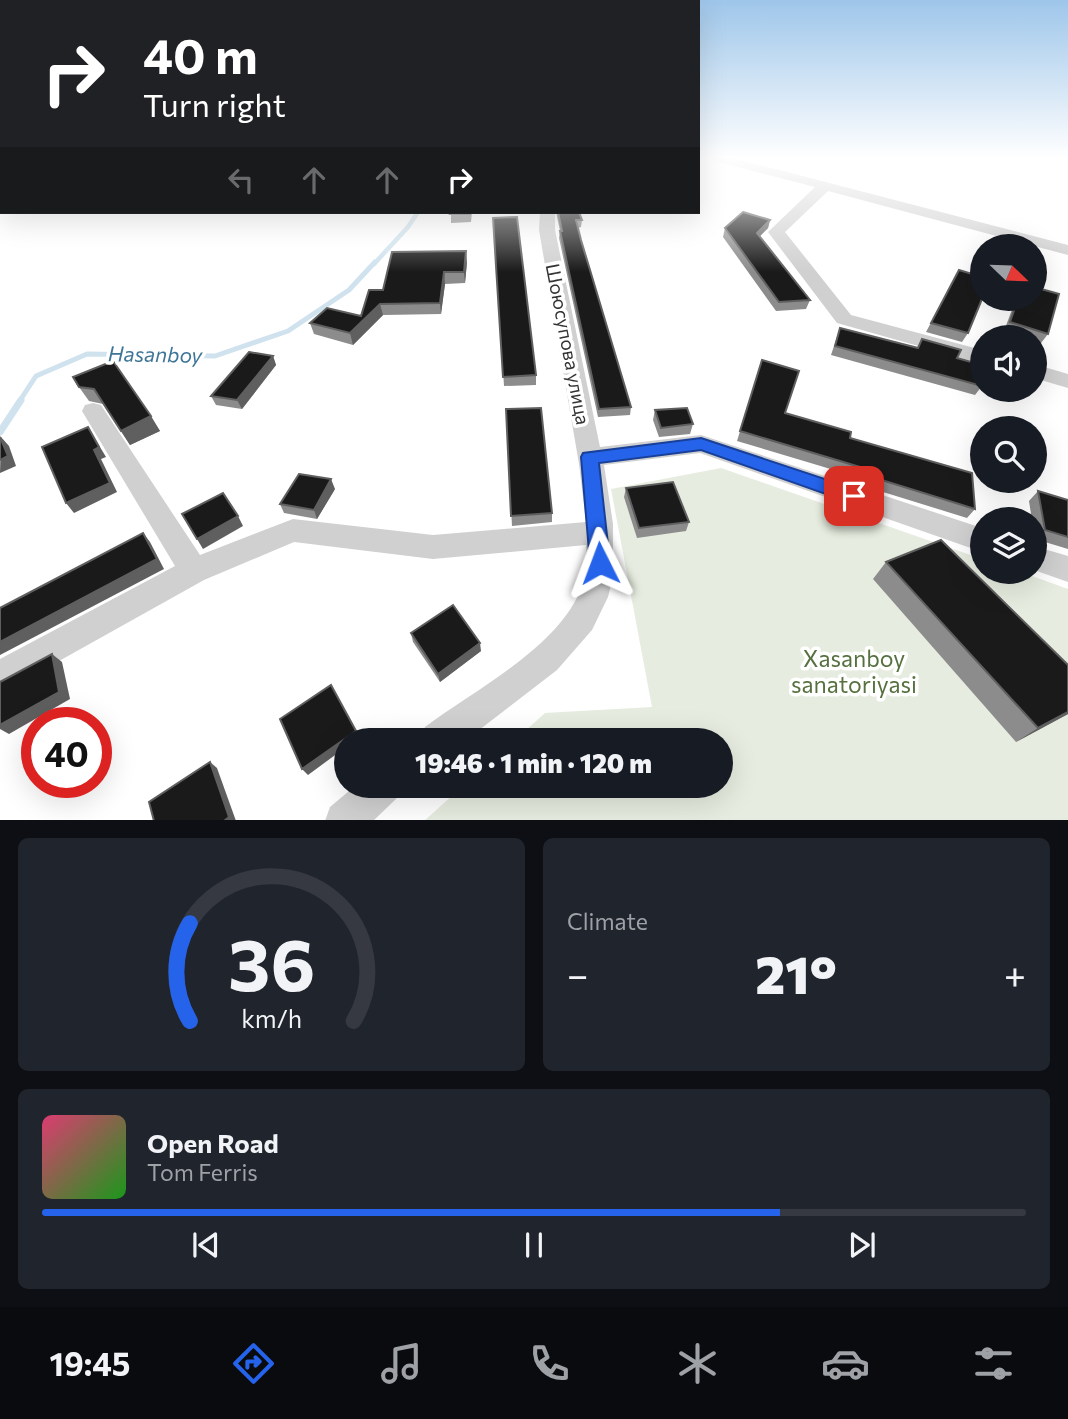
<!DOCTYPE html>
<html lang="en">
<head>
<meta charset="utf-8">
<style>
  body { margin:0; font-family:Commissioner,sans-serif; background:#20242c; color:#f1f3f6; height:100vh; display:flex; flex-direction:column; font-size:26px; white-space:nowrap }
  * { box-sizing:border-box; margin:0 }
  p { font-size:23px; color:#9ea1a6 }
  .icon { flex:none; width:38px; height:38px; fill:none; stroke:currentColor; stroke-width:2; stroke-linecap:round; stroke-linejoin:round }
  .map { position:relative; height:820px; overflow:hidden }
  .panel { display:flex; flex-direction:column; gap:18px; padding:18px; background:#0d0f14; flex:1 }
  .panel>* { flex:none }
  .guide { position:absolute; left:0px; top:0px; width:700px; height:214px; box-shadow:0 7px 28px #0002; background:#202124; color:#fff; overflow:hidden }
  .needle { width:46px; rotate:113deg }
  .controls { position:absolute; left:970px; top:234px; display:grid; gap:14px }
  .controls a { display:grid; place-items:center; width:77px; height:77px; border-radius:50%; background:#171b24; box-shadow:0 7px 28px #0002; font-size:35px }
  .speed { position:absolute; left:21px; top:707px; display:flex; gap:14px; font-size:35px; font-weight:700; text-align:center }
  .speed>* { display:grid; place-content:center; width:91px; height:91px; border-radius:50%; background:#171b24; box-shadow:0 7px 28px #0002; line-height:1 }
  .speed .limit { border:10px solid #d22; background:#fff; color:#111 }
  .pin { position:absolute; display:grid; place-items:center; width:60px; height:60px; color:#fff; margin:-30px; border-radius:14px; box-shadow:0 4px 10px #0006 }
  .me { position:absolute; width:77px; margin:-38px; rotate:357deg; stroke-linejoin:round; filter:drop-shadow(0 0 5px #0008) }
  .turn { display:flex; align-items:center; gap:24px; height:147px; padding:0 28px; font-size:32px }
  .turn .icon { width:91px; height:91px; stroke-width:2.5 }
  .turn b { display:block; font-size:49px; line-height:60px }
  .lanes { display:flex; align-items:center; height:66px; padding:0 28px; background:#0003; justify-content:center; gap:35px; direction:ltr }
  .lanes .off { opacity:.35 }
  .big { font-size:52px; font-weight:800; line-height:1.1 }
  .panel .widget { flex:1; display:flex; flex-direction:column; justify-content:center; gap:10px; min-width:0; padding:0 24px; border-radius:10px; background:#20242c }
  .panel .dial { align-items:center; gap:0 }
  .dial svg { height:182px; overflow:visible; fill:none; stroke:#363941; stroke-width:7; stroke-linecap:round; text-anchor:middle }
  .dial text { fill:#f1f3f6; stroke:none }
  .song { display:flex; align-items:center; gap:21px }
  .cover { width:84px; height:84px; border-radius:10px; background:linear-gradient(135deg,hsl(340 70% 55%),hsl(120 70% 35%)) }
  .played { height:7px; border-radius:4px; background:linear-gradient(90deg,#2563eb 75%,#363941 75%) }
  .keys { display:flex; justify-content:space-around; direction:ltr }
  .heat { display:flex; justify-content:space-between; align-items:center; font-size:38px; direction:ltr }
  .panel .tiles { flex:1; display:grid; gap:18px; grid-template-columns:1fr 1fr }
  .widget:last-child { grid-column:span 2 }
  .trip { position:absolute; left:334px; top:728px; width:399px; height:70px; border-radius:35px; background:#171b24; box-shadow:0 7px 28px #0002; font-weight:800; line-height:70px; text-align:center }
  .menu { display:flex; height:112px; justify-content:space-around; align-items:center; background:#090b0e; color:#9ea1a6 }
  .menu .icon { width:49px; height:49px }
  .menu .on { color:#2563eb }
  .menu b { font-size:32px; color:#f1f3f6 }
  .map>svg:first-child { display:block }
  .green { fill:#e6ecdf }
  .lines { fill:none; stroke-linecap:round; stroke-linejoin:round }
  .stream-far2 { stroke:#cfe2ee; stroke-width:4.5 }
  .stream-far1 { stroke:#cfe2ee; stroke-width:5 }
  .stream { stroke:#cfe2ee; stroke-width:7 }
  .minor { fill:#d0d0d0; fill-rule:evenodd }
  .wall { fill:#8c8c8c }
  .shaded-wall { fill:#5f5f5f }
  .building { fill:#1a1a1a; stroke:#5f5f5f; stroke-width:2 }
  .route { fill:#2563eb; stroke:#184099; stroke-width:2 }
  .labels { text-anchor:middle; stroke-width:7; stroke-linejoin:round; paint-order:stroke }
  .street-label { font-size:19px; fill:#333; stroke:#fff }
  .water-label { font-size:21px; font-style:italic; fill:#3f7597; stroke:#fff }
  .near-park-label { font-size:23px; fill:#56703f; stroke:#fff }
</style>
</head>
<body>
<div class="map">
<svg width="1068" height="821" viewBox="0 0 1068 821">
  <rect width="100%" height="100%" fill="#fff"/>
  <path class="green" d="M 721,468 L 982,559 L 982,572 L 1021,572 L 1068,589 L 1068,820 L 424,821 L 463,786 L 721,786 L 721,740 L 515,740 L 545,713 L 652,707 L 611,489 Z"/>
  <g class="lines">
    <path class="stream-far2" d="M 374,264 L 408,227 L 418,212"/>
    <path class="stream-far1" d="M 19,402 L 36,376 L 87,354 L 215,356 L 288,331 L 349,290 L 375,262"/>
    <path class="stream" d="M 0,432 L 21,400"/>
    <g class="minor">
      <path d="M 714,158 L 733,158 L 1068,245 L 1068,255 L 828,191 L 785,232 L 851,315 L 982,350 L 982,363 L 975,362 L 837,323 L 768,232 L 815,187 L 715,161 Z"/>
      <path d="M 540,212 L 555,212 L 555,230 L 600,447 L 701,435 L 982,528 L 982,552 L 700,453 L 604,465 L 613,524 L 613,577 L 608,597 L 592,630 L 557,670 L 466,740 L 420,740 L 425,727 C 473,691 555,649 579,593 C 586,578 587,560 586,545 L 433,559 L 294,542 L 204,580 L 0,694 L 0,659 L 175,566 L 82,411 L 85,405 L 93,403 L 101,405 L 200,555 L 293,519 L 433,535 L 586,522 L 579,464 L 539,230 Z"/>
      <path d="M 1034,364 L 1068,374 L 1068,388 L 1034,378 Z"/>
      <path d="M 1034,546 L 1068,556 L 1068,582 L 1034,570 Z"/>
      <path d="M 355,786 L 402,786 L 396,799 L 373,821 L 325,821 L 330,807 Z"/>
    </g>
  </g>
  <g class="wall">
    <path d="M 451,212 L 472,212 L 471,222 L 451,223 Z"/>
    <path d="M 556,212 L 579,212 L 582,220 L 581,227 L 578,228 L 581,240 L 631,407 L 630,415 L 598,417 L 559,238 L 560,231 Z"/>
    <path d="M 493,218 L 536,375 L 536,385 L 504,386 Z"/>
    <path d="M 770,220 L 768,228 L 759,237 L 810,300 L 806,309 L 776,311 L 723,237 L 725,228 Z"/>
    <path d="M 467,262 L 465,283 L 445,284 L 441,314 L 383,315 L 353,345 L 314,334 L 310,323 L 361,316 L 383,290 Z"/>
    <path d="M 959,270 L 968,333 L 962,342 L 926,332 Z"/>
    <path d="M 1016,299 L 1034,299 L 1048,334 L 1041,343 L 1034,341 L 1034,338 L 1024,338 L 1004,331 Z"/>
    <path d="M 840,328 L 957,358 L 982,386 L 975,395 L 831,355 Z"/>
    <path d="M 273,356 L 276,365 L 242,409 L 216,405 L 211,396 Z"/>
    <path d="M 762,360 L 785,413 L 850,438 L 975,509 L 967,518 L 854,483 L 854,476 L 737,441 Z"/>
    <path d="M 113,361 L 160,431 L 130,445 L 103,404 L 89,401 L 79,387 Z"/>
    <path d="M 506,409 L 552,513 L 552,522 L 512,526 Z"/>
    <path d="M 655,410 L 693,424 L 690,434 L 659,437 L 653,420 Z"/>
    <path d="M 626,488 L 689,522 L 686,531 L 637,538 L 624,497 Z"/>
    <path d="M 335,489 L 317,519 L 284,513 L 280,504 Z"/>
    <path d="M 1038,491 L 1068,500 L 1068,549 L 1035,539 L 1034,520 L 1032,520 L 1029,501 Z"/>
    <path d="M 886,562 L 1068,665 L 1068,714 L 1016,742 L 873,579 Z"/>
    <path d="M 411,633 L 481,651 L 440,682 L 413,642 Z"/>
  </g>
  <g class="shaded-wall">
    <path d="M 770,220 L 768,228 L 754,242 L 757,233 Z"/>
    <path d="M 466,251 L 467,262 L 465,283 L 464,272 Z"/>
    <path d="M 444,272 L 445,284 L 441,314 L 440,303 Z"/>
    <path d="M 380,304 L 383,315 L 353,345 L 350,333 Z"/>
    <path d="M 273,356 L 276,365 L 242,409 L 237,400 Z"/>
    <path d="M 151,416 L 160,431 L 130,445 L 121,431 Z"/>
    <path d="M 88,427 L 106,457 L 101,459 L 117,492 L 74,513 L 66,503 Z"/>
    <path d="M 1,437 L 9,446 L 16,466 L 0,473 Z"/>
    <path d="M 331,479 L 335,489 L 317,519 L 314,510 Z"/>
    <path d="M 238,516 L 243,526 L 203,549 L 197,539 Z"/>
    <path d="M 143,533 L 150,542 L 164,569 L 0,655 L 0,642 Z"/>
    <path d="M 480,643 L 481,651 L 440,682 L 438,674 Z"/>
    <path d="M 52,654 L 62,662 L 70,699 L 9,734 L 0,729 L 0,725 Z"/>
    <path d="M 331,685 L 360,738 L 356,740 L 346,740 L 346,747 L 308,775 L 302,769 Z"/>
    <path d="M 1068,712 L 1068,714 L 1016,742 L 1038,728 Z"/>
    <path d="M 210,762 L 217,768 L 236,821 L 224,821 Z"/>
  </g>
  <g class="building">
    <path d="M 451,212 L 470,212 L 470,214 L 450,214 Z"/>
    <path d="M 558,212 L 579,212 L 582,220 L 576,220 L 581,240 L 631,407 L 599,409 L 560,231 L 562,231 Z"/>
    <path d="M 743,212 L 770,220 L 757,233 L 810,300 L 779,302 L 725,228 Z"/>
    <path d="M 517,217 L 536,375 L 503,377 L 493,218 Z"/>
    <path d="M 466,251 L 464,272 L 444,272 L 440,303 L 380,304 L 350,333 L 310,323 L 327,308 L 361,316 L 369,290 L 383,290 L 392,252 Z"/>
    <path d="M 959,270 L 982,277 L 982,299 L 968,333 L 931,323 Z"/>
    <path d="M 1034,287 L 1059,294 L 1048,334 L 1010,322 L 1018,299 L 1034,299 Z"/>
    <path d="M 840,328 L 918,348 L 922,339 L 961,350 L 957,358 L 982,365 L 982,386 L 835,346 Z"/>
    <path d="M 249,352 L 273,356 L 237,400 L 211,396 Z"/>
    <path d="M 762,360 L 799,371 L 785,413 L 851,432 L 850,438 L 972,473 L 975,509 L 859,473 L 860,467 L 740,431 Z"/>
    <path d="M 113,361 L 151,416 L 121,431 L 94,389 L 79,387 L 73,377 Z"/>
    <path d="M 541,408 L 552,513 L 511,516 L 506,409 Z"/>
    <path d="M 687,408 L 693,424 L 661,428 L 655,410 Z"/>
    <path d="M 88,427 L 99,447 L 94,450 L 110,483 L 66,503 L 42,447 Z"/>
    <path d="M 0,437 L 8,456 L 0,460 Z"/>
    <path d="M 299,474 L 331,479 L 314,510 L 280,504 Z"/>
    <path d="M 673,482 L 689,522 L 639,528 L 626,488 Z"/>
    <path d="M 1038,491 L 1068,500 L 1068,537 L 1045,530 Z"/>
    <path d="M 223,493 L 238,516 L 197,539 L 182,514 Z"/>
    <path d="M 143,533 L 157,559 L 0,642 L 0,608 Z"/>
    <path d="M 941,540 L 1068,665 L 1068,712 L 1038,728 L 886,562 Z"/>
    <path d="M 453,605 L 480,643 L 438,674 L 411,633 Z"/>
    <path d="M 52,654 L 59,692 L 0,725 L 0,682 Z"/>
    <path d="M 331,685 L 356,731 L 302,769 L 280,719 Z"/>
    <path d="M 210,762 L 229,817 L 224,821 L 154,821 L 149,802 Z"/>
  </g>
  <linearGradient id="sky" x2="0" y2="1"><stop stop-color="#9ec6ea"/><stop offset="0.58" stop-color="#fff"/><stop offset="1" stop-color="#fff" stop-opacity="0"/></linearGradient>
  <rect width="1068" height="272" fill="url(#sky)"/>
  <path class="route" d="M 701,438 L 861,491 L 863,496 L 861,501 L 854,504 L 701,450 L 599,463 L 610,563 L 608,569 L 600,572 L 593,569 L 590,563 L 581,457 L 583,453 Z"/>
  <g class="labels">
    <g class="street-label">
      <text transform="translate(568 344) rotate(79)" y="7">Шоюсупова улица</text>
    </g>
    <g class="water-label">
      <text transform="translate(155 355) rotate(1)" y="7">Hasanboy</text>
    </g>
    <g class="near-park-label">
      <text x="854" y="667">Xasanboy<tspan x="854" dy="26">sanatoriyasi</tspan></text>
    </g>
  </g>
</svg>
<div class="controls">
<a><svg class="needle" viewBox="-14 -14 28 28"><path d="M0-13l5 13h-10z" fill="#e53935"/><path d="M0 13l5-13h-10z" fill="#9ea1a6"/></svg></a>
<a><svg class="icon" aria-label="sound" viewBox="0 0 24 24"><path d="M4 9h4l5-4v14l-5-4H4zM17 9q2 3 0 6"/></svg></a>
<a><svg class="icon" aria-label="search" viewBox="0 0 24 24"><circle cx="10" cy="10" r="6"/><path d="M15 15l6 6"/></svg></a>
<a><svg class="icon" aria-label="layers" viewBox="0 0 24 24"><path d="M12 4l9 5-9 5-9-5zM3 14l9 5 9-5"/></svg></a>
</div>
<div class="speed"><div class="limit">40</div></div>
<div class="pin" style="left:854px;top:496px;background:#d93025"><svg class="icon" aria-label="arrive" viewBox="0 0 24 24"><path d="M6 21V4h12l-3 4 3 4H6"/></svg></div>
<svg class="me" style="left:600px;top:563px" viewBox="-20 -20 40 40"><path d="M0-17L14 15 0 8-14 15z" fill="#2563eb" stroke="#fff" stroke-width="4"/></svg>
<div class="trip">19:46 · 1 min · 120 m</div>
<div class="guide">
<div class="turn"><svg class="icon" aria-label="right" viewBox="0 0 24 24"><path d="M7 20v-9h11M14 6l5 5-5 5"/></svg><div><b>40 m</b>Turn right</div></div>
<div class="lanes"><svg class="icon off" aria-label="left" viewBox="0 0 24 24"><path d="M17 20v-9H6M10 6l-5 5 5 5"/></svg><svg class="icon off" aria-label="ahead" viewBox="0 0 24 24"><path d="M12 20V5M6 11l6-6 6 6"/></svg><svg class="icon off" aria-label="ahead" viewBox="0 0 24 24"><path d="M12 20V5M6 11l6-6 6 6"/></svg><svg class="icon" aria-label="right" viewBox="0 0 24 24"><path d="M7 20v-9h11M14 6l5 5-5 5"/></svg></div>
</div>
</div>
<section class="panel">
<div class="tiles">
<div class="widget dial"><svg viewBox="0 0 100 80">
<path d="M14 69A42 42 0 1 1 86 69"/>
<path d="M14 69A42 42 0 0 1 14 26" stroke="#2563eb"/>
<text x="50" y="56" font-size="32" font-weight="700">36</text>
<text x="50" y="72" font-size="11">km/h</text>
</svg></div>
<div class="widget"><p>Climate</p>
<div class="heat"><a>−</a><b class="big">21°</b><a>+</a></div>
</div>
<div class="widget">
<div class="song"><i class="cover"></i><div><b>Open Road</b><p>Tom Ferris</p></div></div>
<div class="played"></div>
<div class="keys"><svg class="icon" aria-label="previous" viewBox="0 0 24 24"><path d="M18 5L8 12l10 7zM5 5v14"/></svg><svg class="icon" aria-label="pause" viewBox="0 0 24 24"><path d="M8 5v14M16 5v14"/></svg><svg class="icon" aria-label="next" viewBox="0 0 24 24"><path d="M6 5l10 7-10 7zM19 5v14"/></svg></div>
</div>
</div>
</section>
<nav class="menu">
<b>19:45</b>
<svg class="icon on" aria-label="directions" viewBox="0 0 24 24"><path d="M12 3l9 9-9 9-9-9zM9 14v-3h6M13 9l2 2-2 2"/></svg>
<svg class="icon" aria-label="music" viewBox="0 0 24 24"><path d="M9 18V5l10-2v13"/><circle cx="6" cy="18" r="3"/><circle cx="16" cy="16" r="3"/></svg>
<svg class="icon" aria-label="phone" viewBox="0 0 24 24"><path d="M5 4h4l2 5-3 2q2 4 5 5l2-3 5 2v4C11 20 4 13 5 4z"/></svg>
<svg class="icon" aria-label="climate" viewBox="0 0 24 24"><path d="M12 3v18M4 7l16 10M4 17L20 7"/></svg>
<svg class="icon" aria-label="car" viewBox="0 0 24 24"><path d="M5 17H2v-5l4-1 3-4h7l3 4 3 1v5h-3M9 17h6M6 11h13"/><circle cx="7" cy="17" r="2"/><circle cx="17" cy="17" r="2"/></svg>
<svg class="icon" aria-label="filters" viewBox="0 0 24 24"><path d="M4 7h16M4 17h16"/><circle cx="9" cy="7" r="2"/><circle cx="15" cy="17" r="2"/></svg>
</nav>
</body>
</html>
